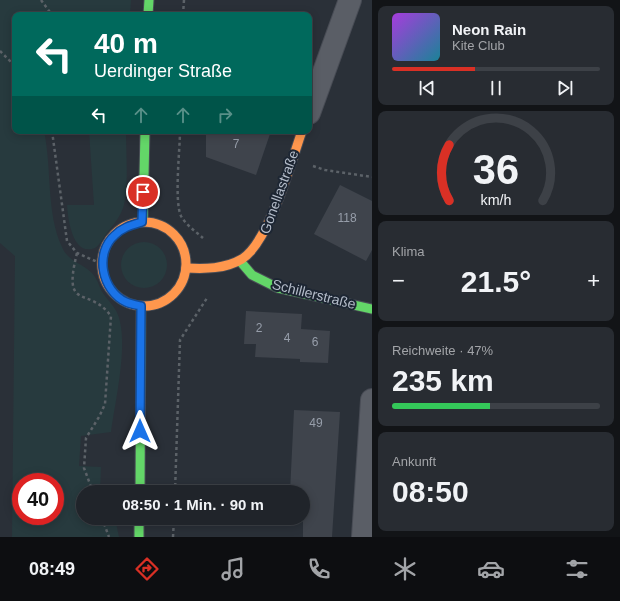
<!DOCTYPE html>
<html lang="de">
<head>
<meta charset="utf-8">
<style>
  body { margin:0; font-family:Helvetica,sans-serif; background:#282c32; color:#f1f3f6; height:100vh; display:flex; flex-direction:column; font-size:15px; white-space:nowrap }
  * { box-sizing:border-box; margin:0 }
  p { font-size:13px; color:#a2a4a8 }
  .icon { flex:none; width:22px; height:22px; fill:none; stroke:currentColor; stroke-width:2; stroke-linecap:round; stroke-linejoin:round }
  .map { position:relative; flex:1; overflow:hidden }
  .panel { display:flex; flex-direction:column; gap:6px; padding:6px; background:#121417; width:248px }
  .panel>* { flex:none }
  .hud { position:absolute; left:12px; top:12px; width:300px; height:122px; border-radius:8px; box-shadow:0 2px 10px #0003,0 0 0 1px #3d4147; background:#00695c; color:#fff; overflow:hidden }
  .speed { position:absolute; left:12px; top:473px; display:flex; gap:8px; font-size:20px; font-weight:700; text-align:center }
  .speed>* { display:grid; place-content:center; width:52px; height:52px; border-radius:50%; background:#20242a; box-shadow:0 2px 10px #0003,0 0 0 1px #3d4147; line-height:1 }
  .speed .limit { border:6px solid #d22; background:#fff; color:#111 }
  .pin { position:absolute; display:grid; place-items:center; width:34px; height:34px; color:#fff; margin:-17px; border:2px solid #fff; border-radius:50%; box-shadow:0 1px 4px #0007 }
  .me { position:absolute; width:44px; margin:-22px; rotate:0deg; stroke-linejoin:round; filter:drop-shadow(0 0 3px #0008) }
  .turn { display:flex; align-items:center; gap:14px; height:84px; padding:0 16px; font-size:18px }
  .turn .icon { width:52px; height:52px; stroke-width:2.5 }
  .turn b { display:block; font-size:28px; line-height:34px }
  .lanes { display:flex; align-items:center; height:38px; padding:0 16px; background:#0003; justify-content:center; gap:20px; direction:ltr }
  .lanes .off { opacity:.35 }
  .big { font-size:30px; font-weight:800; line-height:1.1 }
  .panel .tile { flex:1; display:flex; flex-direction:column; justify-content:center; gap:6px; min-width:0; padding:0 14px; border-radius:8px; background:#282c32 }
  .panel .dial { align-items:center; gap:0 }
  .dial svg { height:104px; overflow:visible; fill:none; stroke:#3d4147; stroke-width:7; stroke-linecap:round; text-anchor:middle }
  .dial text { fill:#f1f3f6; stroke:none }
  .song { display:flex; align-items:center; gap:12px }
  .cover { width:48px; height:48px; border-radius:6px; background:linear-gradient(135deg,hsl(280 70% 55%),hsl(190 70% 35%)) }
  .played { height:4px; border-radius:2px; background:linear-gradient(90deg,#d93025 40%,#3d4147 40%) }
  .keys { display:flex; justify-content:space-around; direction:ltr }
  .heat { display:flex; justify-content:space-between; align-items:center; font-size:22px; direction:ltr }
  .charge { height:6px; border-radius:3px; background:linear-gradient(90deg,#34c759 47%,#3d4147 0) }
  .trip { position:absolute; left:76px; top:485px; width:234px; height:40px; border-radius:20px; background:#20242a; box-shadow:0 2px 10px #0003,0 0 0 1px #3d4147; font-weight:800; line-height:40px; text-align:center }
  .menu { display:flex; height:64px; justify-content:space-around; align-items:center; background:#0d0e11; color:#a2a4a8 }
  .menu .icon { width:28px; height:28px }
  .menu .selected { color:#d93025 }
  .menu b { font-size:18px; color:#f1f3f6 }
  main { display:flex; flex:1; min-height:0 }
  .map>svg:first-child { display:block }
  .green { fill:#273a3e; fill-rule:evenodd }
  .building { fill:#3f444c }
  .lines { fill:none; stroke-linecap:round; stroke-linejoin:round }
  .street-casing { stroke:#484c55; stroke-width:24 }
  .fast-casing { stroke:#484c55; stroke-width:11 }
  .slow-casing { stroke:#484c55; stroke-width:11 }
  .path { stroke:#5c6268; stroke-width:2.5; stroke-dasharray:3 3; stroke-linecap:butt }
  .street { stroke:#5a5e66; stroke-width:22 }
  .fast { stroke:#63d668; stroke-width:9 }
  .slow { stroke:#ff974d; stroke-width:9 }
  .route-casing { stroke:#114b97; stroke-width:10 }
  .route { stroke:#1a73e8; stroke-width:7 }
  .labels { text-anchor:middle; stroke-width:4; stroke-linejoin:round; paint-order:stroke }
  .number-label { font-size:12px; fill:#979eaa }
  .street-label { font-size:14px; fill:#b4bcc9; stroke:#1d2633 }
</style>
</head>
<body>
<main>
<div class="map">
<svg width="372" height="537" viewBox="0 0 372 537">
  <rect width="100%" height="100%" fill="#2a3038"/>
  <g class="green">
    <path d="M 0,0 L 131,0 L 130,15 L 15,15 L 15,131 L 44,131 C 52,168 46,213 62,247 C 68,263 87,264 95,277 C 98,281 99,286 101,290 C 106,299 115,306 118,315 C 129,344 115,401 111,432 L 81,436 L 79,466 L 101,467 L 100,492 L 83,492 L 83,518 L 115,518 L 119,537 L 12,537 L 15,256 L 0,243 ZM 21,482 L 55,482 L 55,516 L 21,516 Z"/>
    <path d="M 89,131 L 126,131 C 126,152 129,190 123,208 C 119,219 113,225 106,234 C 103,238 100,245 95,248 C 72,257 68,218 67,205 L 94,205 Z"/>
    <circle cx="144" cy="265" r="23"/>
  </g>
  <g class="building">
    <path d="M 206,131 L 271,131 L 256,175 L 206,157 Z"/>
    <path d="M 340,185 L 372,201 L 372,250 L 366,261 L 314,234 Z"/>
    <path d="M 246,311 L 302,314 L 301,329 L 330,331 L 328,363 L 300,362 L 300,359 L 255,357 L 256,344 L 244,344 Z"/>
    <path d="M 294,410 L 340,412 L 332,537 L 303,537 L 303,492 L 290,492 Z"/>
  </g>
  <g class="lines">
    <g class="street-casing">
      <g id="street">
        <path d="M 309,113 L 350,0"/>
        <path d="M 363,537 L 372,400"/>
      </g>
    </g>
    <g class="fast-casing">
      <g id="fast">
        <path d="M 148,15 L 149,0"/>
        <path d="M 143,222 L 145,131"/>
        <path d="M 240,261 L 252,275 L 278,288 L 372,309"/>
        <path d="M 140,492 L 141,306"/>
        <path d="M 139,518 L 139,537"/>
      </g>
    </g>
    <g class="slow-casing">
      <g id="slow">
        <circle cx="144" cy="264" r="42"/>
        <path d="M 186,268 C 205,269 225,269 242,259 C 269,242 291,162 302,131"/>
      </g>
    </g>
    <g class="path">
      <path d="M 41,0 L 52,15"/>
      <path d="M 183,15 L 184,0"/>
      <path d="M 0,51 L 15,66"/>
      <path d="M 52,131 L 67,241 L 77,253 L 102,264"/>
      <path d="M 180,131 C 180,149 174,201 181,216 C 186,225 195,231 203,238"/>
      <path d="M 313,166 L 325,170 L 372,177"/>
      <path d="M 77,253 C 62,313 88,285 111,316 L 105,404 L 99,417 L 86,438 L 84,468 L 93,492"/>
      <path d="M 175,492 L 180,340 L 207,298"/>
      <path d="M 102,518 L 109,537"/>
      <path d="M 173,537 L 174,518"/>
    </g>
    <use href="#street" class="street"/>
    <use href="#fast" class="fast"/>
    <use href="#slow" class="slow"/>
  </g>
  <g class="lines">
    <g class="route-casing">
      <path id="route" d="M 140,431 L 141,306 C 136,305 130,304 126,302 C 102,291 94,253 115,235 C 123,227 132,225 142,222 L 143,192"/>
    </g>
    <use href="#route" class="route"/>
  </g>
  <g class="labels">
    <g class="number-label">
      <text x="236" y="148">7</text>
      <text x="347" y="222">118</text>
      <text x="259" y="332">2</text>
      <text x="287" y="342">4</text>
      <text x="315" y="346">6</text>
      <text x="316" y="427">49</text>
    </g>
    <g class="street-label">
      <text transform="translate(279 192) rotate(-70)" y="5">Gonellastraße</text>
      <text transform="translate(314 294) rotate(14)" y="5">Schillerstraße</text>
    </g>
  </g>
</svg>
<div class="speed"><div class="limit">40</div></div>
<div class="pin" style="left:143px;top:192px;background:#d93025"><svg class="icon" aria-label="arrive" viewBox="0 0 24 24"><path d="M6 21V4h12l-3 4 3 4H6"/></svg></div>
<svg class="me" style="left:140px;top:431px" viewBox="-20 -20 40 40"><path d="M0-17L14 15 0 8-14 15z" fill="#1a73e8" stroke="#fff" stroke-width="4"/></svg>
<div class="trip">08:50 · 1 Min. · 90 m</div>
<div class="hud">
<div class="turn"><svg class="icon" aria-label="left" viewBox="0 0 24 24"><path d="M17 20v-9H6M10 6l-5 5 5 5"/></svg><div><b>40 m</b>Uerdinger Straße</div></div>
<div class="lanes"><svg class="icon" aria-label="left" viewBox="0 0 24 24"><path d="M17 20v-9H6M10 6l-5 5 5 5"/></svg><svg class="icon off" aria-label="ahead" viewBox="0 0 24 24"><path d="M12 20V5M6 11l6-6 6 6"/></svg><svg class="icon off" aria-label="ahead" viewBox="0 0 24 24"><path d="M12 20V5M6 11l6-6 6 6"/></svg><svg class="icon off" aria-label="right" viewBox="0 0 24 24"><path d="M7 20v-9h11M14 6l5 5-5 5"/></svg></div>
</div>
</div>
<section class="panel">
<div class="tile">
<div class="song"><i class="cover"></i><div><b>Neon Rain</b><p>Kite Club</p></div></div>
<div class="played"></div>
<div class="keys"><svg class="icon" aria-label="previous" viewBox="0 0 24 24"><path d="M18 5L8 12l10 7zM5 5v14"/></svg><svg class="icon" aria-label="pause" viewBox="0 0 24 24"><path d="M8 5v14M16 5v14"/></svg><svg class="icon" aria-label="next" viewBox="0 0 24 24"><path d="M6 5l10 7-10 7zM19 5v14"/></svg></div>
</div>
<div class="tile dial"><svg viewBox="0 0 100 80">
<path d="M14 69A42 42 0 1 1 86 69"/>
<path d="M14 69A42 42 0 0 1 14 26" stroke="#d93025"/>
<text x="50" y="56" font-size="32" font-weight="700">36</text>
<text x="50" y="72" font-size="11">km/h</text>
</svg></div>
<div class="tile"><p>Klima</p>
<div class="heat"><a>−</a><b class="big">21.5°</b><a>+</a></div>
</div>
<div class="tile"><p>Reichweite · 47%</p><b class="big">235 km</b><div class="charge"></div></div>
<div class="tile"><p>Ankunft</p><b class="big">08:50</b></div>
</section>
</main>
<nav class="menu">
<b>08:49</b>
<svg class="icon selected" aria-label="directions" viewBox="0 0 24 24"><path d="M12 3l9 9-9 9-9-9zM9 14v-3h6M13 9l2 2-2 2"/></svg>
<svg class="icon" aria-label="music" viewBox="0 0 24 24"><path d="M9 18V5l10-2v13"/><circle cx="6" cy="18" r="3"/><circle cx="16" cy="16" r="3"/></svg>
<svg class="icon" aria-label="phone" viewBox="0 0 24 24"><path d="M5 4h4l2 5-3 2q2 4 5 5l2-3 5 2v4C11 20 4 13 5 4z"/></svg>
<svg class="icon" aria-label="climate" viewBox="0 0 24 24"><path d="M12 3v18M4 7l16 10M4 17L20 7"/></svg>
<svg class="icon" aria-label="car" viewBox="0 0 24 24"><path d="M5 17H2v-5l4-1 3-4h7l3 4 3 1v5h-3M9 17h6M6 11h13"/><circle cx="7" cy="17" r="2"/><circle cx="17" cy="17" r="2"/></svg>
<svg class="icon" aria-label="filters" viewBox="0 0 24 24"><path d="M4 7h16M4 17h16"/><circle cx="9" cy="7" r="2"/><circle cx="15" cy="17" r="2"/></svg>
</nav>
</body>
</html>
